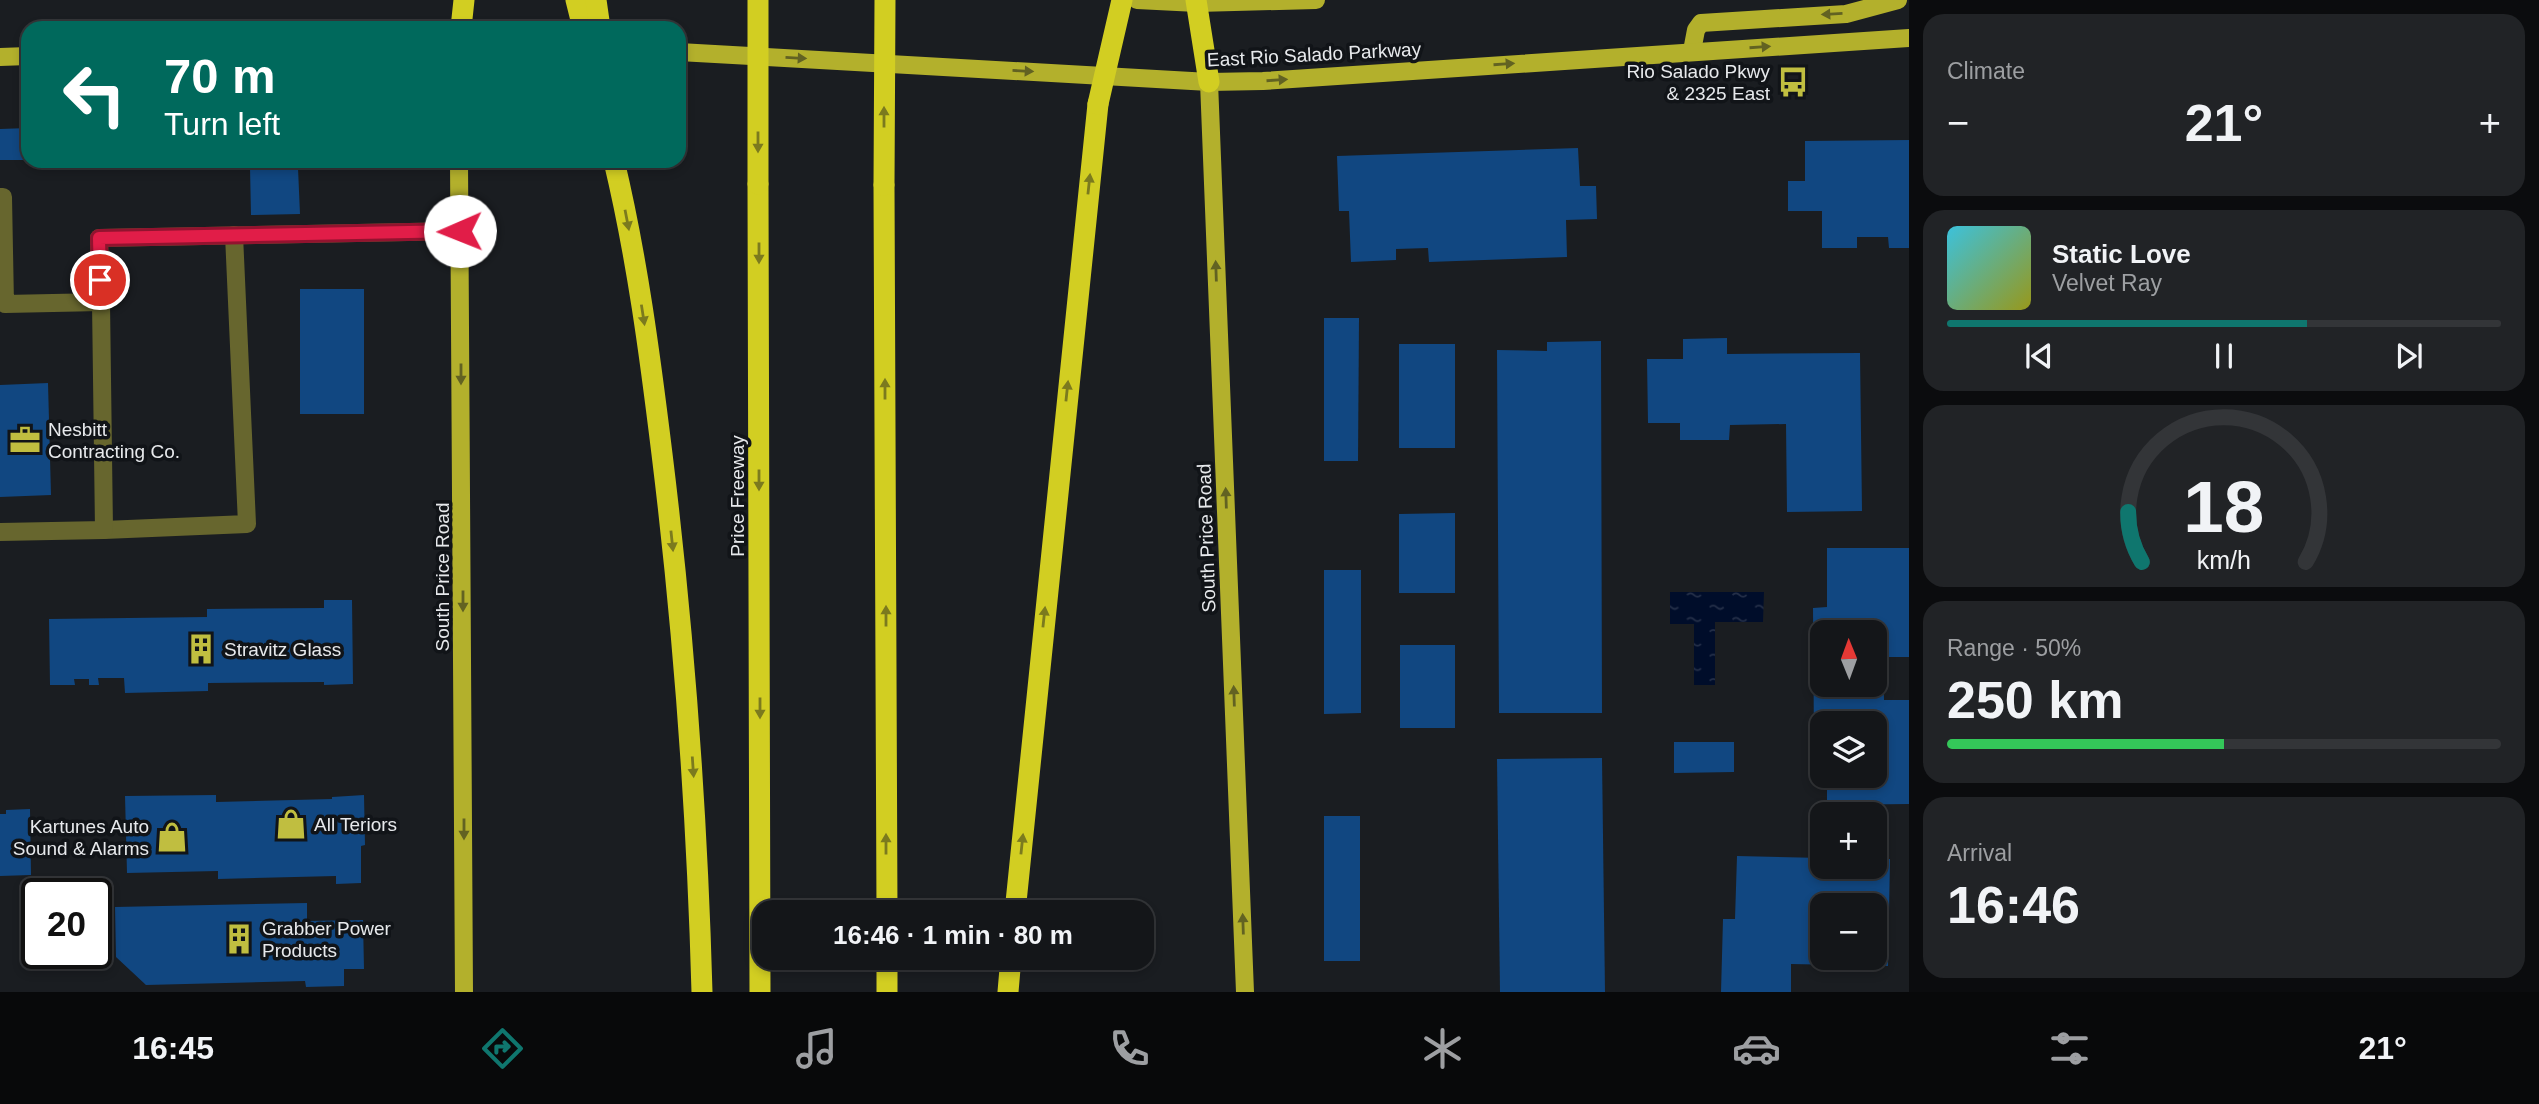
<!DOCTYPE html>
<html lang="en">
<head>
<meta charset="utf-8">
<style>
  body { margin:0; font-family:Helvetica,sans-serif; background:#212326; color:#f1f3f6; height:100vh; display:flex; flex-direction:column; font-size:26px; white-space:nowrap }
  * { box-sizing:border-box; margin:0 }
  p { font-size:23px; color:#9d9fa2 }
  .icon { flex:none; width:38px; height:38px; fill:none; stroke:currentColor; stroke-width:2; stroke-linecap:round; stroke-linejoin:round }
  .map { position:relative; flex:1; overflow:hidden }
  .panel { display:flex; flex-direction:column; gap:14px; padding:14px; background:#0b0c0e; width:630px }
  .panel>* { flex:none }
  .top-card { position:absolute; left:21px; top:21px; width:665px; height:147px; border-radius:21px; box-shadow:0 4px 10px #0003,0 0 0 2px #333538; background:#00695c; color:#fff; overflow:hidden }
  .needle { width:46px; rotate:359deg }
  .buttons { position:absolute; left:1810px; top:620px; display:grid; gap:14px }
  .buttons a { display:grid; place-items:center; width:77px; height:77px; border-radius:14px; background:#141619; box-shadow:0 4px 10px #0003,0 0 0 2px #333538; font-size:35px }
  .speed { position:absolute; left:21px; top:878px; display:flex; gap:14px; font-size:35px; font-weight:700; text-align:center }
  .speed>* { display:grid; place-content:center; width:91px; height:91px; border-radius:50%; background:#141619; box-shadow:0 4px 10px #0003,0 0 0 2px #333538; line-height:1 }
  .speed .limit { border:4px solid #111; border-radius:10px; background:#fff; color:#111 }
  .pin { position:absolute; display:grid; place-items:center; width:60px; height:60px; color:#fff; margin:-30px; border:4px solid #fff; border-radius:50%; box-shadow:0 2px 7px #0007 }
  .me { position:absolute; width:77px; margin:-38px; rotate:269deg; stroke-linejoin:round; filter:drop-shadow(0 0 5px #0008) }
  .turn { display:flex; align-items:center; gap:24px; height:147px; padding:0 28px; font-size:32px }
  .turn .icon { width:91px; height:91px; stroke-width:2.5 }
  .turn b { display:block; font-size:49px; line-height:60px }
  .big { font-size:52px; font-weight:800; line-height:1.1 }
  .panel .widget { flex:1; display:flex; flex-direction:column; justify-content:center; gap:10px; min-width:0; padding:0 24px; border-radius:21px; background:#212326 }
  .panel .dial { align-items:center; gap:0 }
  .dial svg { height:182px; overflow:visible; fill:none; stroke:#333538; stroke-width:7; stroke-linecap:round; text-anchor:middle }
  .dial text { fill:#f1f3f6; stroke:none }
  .song { display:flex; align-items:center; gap:21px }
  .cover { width:84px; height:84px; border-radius:10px; background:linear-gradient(135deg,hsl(190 70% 55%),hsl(60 70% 35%)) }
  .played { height:7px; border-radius:4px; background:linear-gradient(90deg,#0f766e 65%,#333538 65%) }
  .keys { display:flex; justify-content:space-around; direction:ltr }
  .heat { display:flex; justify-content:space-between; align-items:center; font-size:38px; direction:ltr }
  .charge { height:10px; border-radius:5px; background:linear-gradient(90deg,#34c759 50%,#333538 0) }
  .trip { position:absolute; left:752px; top:900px; width:402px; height:70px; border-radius:21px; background:#141619; box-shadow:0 4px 10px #0003,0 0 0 2px #333538; font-weight:800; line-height:70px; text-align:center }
  .tabs { display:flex; height:112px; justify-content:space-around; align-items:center; background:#08090a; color:#9d9fa2 }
  .tabs .icon { width:49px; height:49px }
  .tabs .current { color:#0f766e }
  .tabs b { font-size:32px; color:#f1f3f6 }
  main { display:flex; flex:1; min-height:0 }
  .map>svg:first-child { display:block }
  .water { fill:url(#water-ripples) }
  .building { fill:#114781; fill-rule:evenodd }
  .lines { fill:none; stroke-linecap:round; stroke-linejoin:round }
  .minor { stroke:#67662e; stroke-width:18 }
  .major { stroke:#b3b02c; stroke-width:18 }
  .highway { stroke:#d2ce22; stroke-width:21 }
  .highway-bridge { stroke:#d2ce22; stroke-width:21 }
  .oneway { fill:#626222 }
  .oneway2 { fill:#7b7a1e }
  .route-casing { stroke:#92132f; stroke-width:18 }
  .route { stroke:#e11d48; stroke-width:12 }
  .labels { text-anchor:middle; stroke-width:7; stroke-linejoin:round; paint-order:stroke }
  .street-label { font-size:19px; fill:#e7e9ec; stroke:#111418 }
  .poi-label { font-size:19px; fill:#e7e9ec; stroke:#111418; text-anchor:start }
</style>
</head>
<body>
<main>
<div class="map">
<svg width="1909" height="992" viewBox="0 0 1909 992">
  <defs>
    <pattern id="water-ripples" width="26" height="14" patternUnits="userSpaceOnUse" patternTransform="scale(1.75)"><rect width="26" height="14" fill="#000d2a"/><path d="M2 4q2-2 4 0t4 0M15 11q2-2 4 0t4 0" fill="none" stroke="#253049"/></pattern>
  </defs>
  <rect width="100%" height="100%" fill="#1a1d21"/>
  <path class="water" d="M 1670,592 L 1764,592 L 1763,622 L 1715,622 L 1715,685 L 1694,685 L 1694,624 L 1670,624 Z"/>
  <g class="building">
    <path d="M 28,128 L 28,160 L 0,160 L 0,129 Z"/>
    <path d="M 1909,140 L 1909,248 L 1889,248 L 1888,237 L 1857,237 L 1857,248 L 1822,248 L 1822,211 L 1788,211 L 1788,181 L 1805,181 L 1805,141 Z"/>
    <path d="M 1578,148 L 1580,186 L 1596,186 L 1597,219 L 1566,220 L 1567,257 L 1429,262 L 1428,248 L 1396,249 L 1396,260 L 1351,262 L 1349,211 L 1339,211 L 1337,156 Z"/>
    <path d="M 186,161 L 361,161 L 361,167 L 298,168 L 300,214 L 251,215 L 250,167 L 187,169 Z"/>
    <rect x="300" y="289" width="64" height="125"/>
    <path d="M 1324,318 L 1359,318 L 1358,461 L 1324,461 Z"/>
    <path d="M 1727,338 L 1727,354 L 1860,353 L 1862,511 L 1787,512 L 1786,424 L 1730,425 L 1729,440 L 1680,440 L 1680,423 L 1648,423 L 1647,359 L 1683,359 L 1683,339 Z"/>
    <path d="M 1601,341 L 1602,713 L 1499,713 L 1497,350 L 1547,351 L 1547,342 Z"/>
    <rect x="1399" y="344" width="56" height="104"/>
    <path d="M 48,383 L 51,495 L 0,497 L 0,385 Z"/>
    <path d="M 1455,513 L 1455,593 L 1399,593 L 1399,514 Z"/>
    <path d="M 1827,548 L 1909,548 L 1909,657 L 1883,657 L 1884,700 L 1909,700 L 1909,804 L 1827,805 L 1827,775 L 1874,775 L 1874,723 L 1822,723 L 1822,746 L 1814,746 L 1813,608 L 1827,607 ZM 1822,632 L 1874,632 L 1874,684 L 1822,684 Z"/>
    <path d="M 1324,570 L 1361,570 L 1361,713 L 1324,714 Z"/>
    <path d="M 324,600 L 352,600 L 353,684 L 324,685 L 324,682 L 208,683 L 208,691 L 125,693 L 124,678 L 98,678 L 99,685 L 89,685 L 89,679 L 74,679 L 75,685 L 50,685 L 49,619 L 207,617 L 207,609 L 324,608 Z"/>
    <rect x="1400" y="645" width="55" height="83"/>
    <path d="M 1674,742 L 1734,742 L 1734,772 L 1674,773 Z"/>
    <path d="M 1602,758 L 1605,992 L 1500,992 L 1497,759 Z"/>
    <path d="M 216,795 L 216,802 L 332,799 L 332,797 L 364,795 L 365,845 L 361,846 L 361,883 L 336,884 L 336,876 L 218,879 L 218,871 L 127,873 L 125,796 Z"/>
    <path d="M 30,809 L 31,875 L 0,876 L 0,814 L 6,814 L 6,810 Z"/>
    <rect x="1324" y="816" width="36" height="145"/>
    <path d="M 1737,856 L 1822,858 L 1822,866 L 1874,866 L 1874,859 L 1890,859 L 1888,966 L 1791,964 L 1791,992 L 1721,992 L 1723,919 L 1735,919 ZM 1822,905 L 1874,905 L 1874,957 L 1822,957 Z"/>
    <path d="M 307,903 L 307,921 L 363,920 L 364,969 L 344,969 L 344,986 L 306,987 L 305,981 L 146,985 L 116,957 L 115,907 Z"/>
  </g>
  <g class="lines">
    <g class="minor">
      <path d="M 0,197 L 3,197 L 5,304 L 101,302 L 99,238 L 460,231"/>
      <path d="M 104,530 L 247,524 L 234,235"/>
      <path d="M 0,532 L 104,530 L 101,302"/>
    </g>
    <g class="major">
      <path d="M 1137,0 L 1197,3 L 1316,0"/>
      <path d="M 1692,51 L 1696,30 L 1701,23 L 1846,14 L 1898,0"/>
      <path d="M 679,52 L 1209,82 L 1263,81 L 1909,38"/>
      <path d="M 0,57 L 28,56"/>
      <path d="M 1209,82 L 1245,992"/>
      <path d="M 459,161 L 464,992"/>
    </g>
    <g class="highway">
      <path d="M 576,0 L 583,28"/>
      <path d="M 596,0 L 600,28"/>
      <path d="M 1196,0 L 1209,82"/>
      <path d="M 461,28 L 464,0"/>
      <path d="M 614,161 C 637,257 650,356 662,454 C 684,633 697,812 702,992"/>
      <path d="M 758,184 L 760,992"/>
      <path d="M 884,185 L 887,912"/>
      <path d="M 1015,912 L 1098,104"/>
      <path d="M 887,957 L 887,992"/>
      <path d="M 1008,992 L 1011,957"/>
    </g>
    <g class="highway-bridge">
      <path d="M 758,0 L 758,184"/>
      <path d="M 1098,104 L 1122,0"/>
      <path d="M 884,185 L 885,0"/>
    </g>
  </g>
  <defs><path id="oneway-solid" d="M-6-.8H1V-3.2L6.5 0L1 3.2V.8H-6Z" transform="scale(1.75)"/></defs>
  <g class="oneway">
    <use href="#oneway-solid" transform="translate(1832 14) rotate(177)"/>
    <use href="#oneway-solid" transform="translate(1760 47) rotate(-4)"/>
    <use href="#oneway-solid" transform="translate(796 58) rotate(3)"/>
    <use href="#oneway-solid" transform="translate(1504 64) rotate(-4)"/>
    <use href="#oneway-solid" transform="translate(1023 71) rotate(3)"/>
    <use href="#oneway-solid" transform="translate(1277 80) rotate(-4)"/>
    <use href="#oneway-solid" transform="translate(1216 271) rotate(-92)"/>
    <use href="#oneway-solid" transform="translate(461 374) rotate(90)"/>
    <use href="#oneway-solid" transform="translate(1226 498) rotate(-92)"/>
    <use href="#oneway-solid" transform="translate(463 601) rotate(90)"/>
    <use href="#oneway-solid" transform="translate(1234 696) rotate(-92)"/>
    <use href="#oneway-solid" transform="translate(464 829) rotate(90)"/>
    <use href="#oneway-solid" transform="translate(1243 924) rotate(-92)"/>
  </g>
  <g class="oneway2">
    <use href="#oneway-solid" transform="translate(884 117) rotate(-90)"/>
    <use href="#oneway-solid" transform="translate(758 142) rotate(90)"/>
    <use href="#oneway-solid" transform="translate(1089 184) rotate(-84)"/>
    <use href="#oneway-solid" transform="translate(627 220) rotate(79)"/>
    <use href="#oneway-solid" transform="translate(759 253) rotate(90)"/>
    <use href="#oneway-solid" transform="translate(643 315) rotate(81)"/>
    <use href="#oneway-solid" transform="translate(885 389) rotate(-90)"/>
    <use href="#oneway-solid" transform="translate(1067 391) rotate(-84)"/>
    <use href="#oneway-solid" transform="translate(759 480) rotate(90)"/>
    <use href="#oneway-solid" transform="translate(672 541) rotate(84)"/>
    <use href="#oneway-solid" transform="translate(886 616) rotate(-90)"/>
    <use href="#oneway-solid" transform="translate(1044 617) rotate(-84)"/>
    <use href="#oneway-solid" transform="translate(760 708) rotate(90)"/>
    <use href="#oneway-solid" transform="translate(693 767) rotate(86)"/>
    <use href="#oneway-solid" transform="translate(886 844) rotate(-90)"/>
    <use href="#oneway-solid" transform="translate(1022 844) rotate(-84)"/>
  </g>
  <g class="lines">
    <g class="route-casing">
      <path id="route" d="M 100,280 L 99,238 L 460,231"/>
    </g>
    <use href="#route" class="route"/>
  </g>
  <defs>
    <g id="bus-bare" transform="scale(2.415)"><path d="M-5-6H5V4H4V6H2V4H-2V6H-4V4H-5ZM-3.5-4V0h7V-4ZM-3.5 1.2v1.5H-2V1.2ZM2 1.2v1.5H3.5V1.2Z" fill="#c0be40" stroke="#111418" stroke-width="2.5" paint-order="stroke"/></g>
    <g id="office-bare" transform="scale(2.415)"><path d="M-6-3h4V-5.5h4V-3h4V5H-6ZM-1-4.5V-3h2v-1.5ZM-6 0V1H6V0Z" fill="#c0be40" stroke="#111418" stroke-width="2.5" paint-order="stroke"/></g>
    <g id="building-bare" transform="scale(2.415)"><path d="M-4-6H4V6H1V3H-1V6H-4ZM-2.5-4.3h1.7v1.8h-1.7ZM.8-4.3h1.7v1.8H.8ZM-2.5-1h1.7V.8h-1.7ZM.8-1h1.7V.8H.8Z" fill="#c0be40" stroke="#111418" stroke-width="2.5" paint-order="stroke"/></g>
    <g id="shop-bare" transform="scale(2.415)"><path d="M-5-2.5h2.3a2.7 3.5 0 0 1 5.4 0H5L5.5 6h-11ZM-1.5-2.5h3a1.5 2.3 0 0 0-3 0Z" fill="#c0be40" stroke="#111418" stroke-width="2.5" paint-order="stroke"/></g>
  </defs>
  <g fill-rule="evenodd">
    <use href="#bus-bare" x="1793" y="82"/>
    <use href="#office-bare" x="25" y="440"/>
    <use href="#building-bare" x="201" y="649"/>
    <use href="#shop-bare" x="291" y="824"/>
    <use href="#shop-bare" x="172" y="837"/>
    <use href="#building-bare" x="239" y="939"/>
  </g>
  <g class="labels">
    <g class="street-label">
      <text transform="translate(1314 54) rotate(-3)" y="7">East Rio Salado Parkway</text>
      <text transform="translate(737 496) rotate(-90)" y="7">Price Freeway</text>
      <text transform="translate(1206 538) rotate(-92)" y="7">South Price Road</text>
      <text transform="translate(442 577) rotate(-90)" y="7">South Price Road</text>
    </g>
    <g class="poi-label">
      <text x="1770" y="78" text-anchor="end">Rio Salado Pkwy<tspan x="1770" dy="22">&amp; 2325 East</tspan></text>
      <text x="48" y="436">Nesbitt<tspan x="48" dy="22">Contracting Co.</tspan></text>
      <text x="224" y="656">Stravitz Glass</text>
      <text x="314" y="831">All Teriors</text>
      <text x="149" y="833" text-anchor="end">Kartunes Auto<tspan x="149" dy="22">Sound &amp; Alarms</tspan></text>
      <text x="262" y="935">Grabber Power<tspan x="262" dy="22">Products</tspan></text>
    </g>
  </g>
</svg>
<div class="buttons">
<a><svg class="needle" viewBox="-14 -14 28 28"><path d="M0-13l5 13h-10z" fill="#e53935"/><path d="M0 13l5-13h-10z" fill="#9d9fa2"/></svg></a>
<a><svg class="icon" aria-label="layers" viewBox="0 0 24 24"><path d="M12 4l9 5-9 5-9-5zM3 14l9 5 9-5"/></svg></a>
<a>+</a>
<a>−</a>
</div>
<div class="speed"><div class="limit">20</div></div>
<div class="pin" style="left:100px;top:280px;background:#d93025"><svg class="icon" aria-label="arrive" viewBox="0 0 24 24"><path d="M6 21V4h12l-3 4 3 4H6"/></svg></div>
<svg class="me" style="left:460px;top:231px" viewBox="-20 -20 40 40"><circle r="19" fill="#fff"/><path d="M0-13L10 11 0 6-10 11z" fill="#e11d48"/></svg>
<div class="trip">16:46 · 1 min · 80 m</div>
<div class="top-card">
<div class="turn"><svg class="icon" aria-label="left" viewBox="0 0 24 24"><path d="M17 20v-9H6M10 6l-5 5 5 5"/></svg><div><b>70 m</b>Turn left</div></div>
</div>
</div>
<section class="panel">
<div class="widget"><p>Climate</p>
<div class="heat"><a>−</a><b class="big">21°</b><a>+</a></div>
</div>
<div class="widget">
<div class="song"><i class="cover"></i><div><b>Static Love</b><p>Velvet Ray</p></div></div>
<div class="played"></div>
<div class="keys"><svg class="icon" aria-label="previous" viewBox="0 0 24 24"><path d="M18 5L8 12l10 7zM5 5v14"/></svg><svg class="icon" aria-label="pause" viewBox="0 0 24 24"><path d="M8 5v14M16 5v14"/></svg><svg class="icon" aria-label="next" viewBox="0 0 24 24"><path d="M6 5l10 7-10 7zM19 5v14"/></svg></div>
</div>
<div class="widget dial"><svg viewBox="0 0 100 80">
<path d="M14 69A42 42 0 1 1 86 69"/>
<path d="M14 69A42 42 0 0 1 8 47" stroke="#0f766e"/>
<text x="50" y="56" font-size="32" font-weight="700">18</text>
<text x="50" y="72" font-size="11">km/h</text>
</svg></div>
<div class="widget"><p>Range · 50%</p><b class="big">250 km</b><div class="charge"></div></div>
<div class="widget"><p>Arrival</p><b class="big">16:46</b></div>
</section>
</main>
<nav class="tabs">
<b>16:45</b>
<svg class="icon current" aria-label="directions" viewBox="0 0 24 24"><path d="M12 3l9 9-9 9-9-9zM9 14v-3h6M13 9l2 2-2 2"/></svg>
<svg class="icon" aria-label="music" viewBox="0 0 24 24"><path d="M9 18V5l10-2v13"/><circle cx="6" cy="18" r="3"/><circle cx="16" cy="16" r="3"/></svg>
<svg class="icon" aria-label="phone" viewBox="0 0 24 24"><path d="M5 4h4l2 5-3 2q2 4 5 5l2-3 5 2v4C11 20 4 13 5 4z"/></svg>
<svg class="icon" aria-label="climate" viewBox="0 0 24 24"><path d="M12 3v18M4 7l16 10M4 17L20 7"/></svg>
<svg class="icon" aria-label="car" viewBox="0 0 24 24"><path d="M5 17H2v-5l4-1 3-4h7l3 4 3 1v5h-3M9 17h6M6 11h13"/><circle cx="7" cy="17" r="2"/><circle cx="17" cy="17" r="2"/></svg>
<svg class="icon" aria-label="filters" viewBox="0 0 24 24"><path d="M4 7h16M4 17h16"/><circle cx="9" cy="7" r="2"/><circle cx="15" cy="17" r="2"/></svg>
<b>21°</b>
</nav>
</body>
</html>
